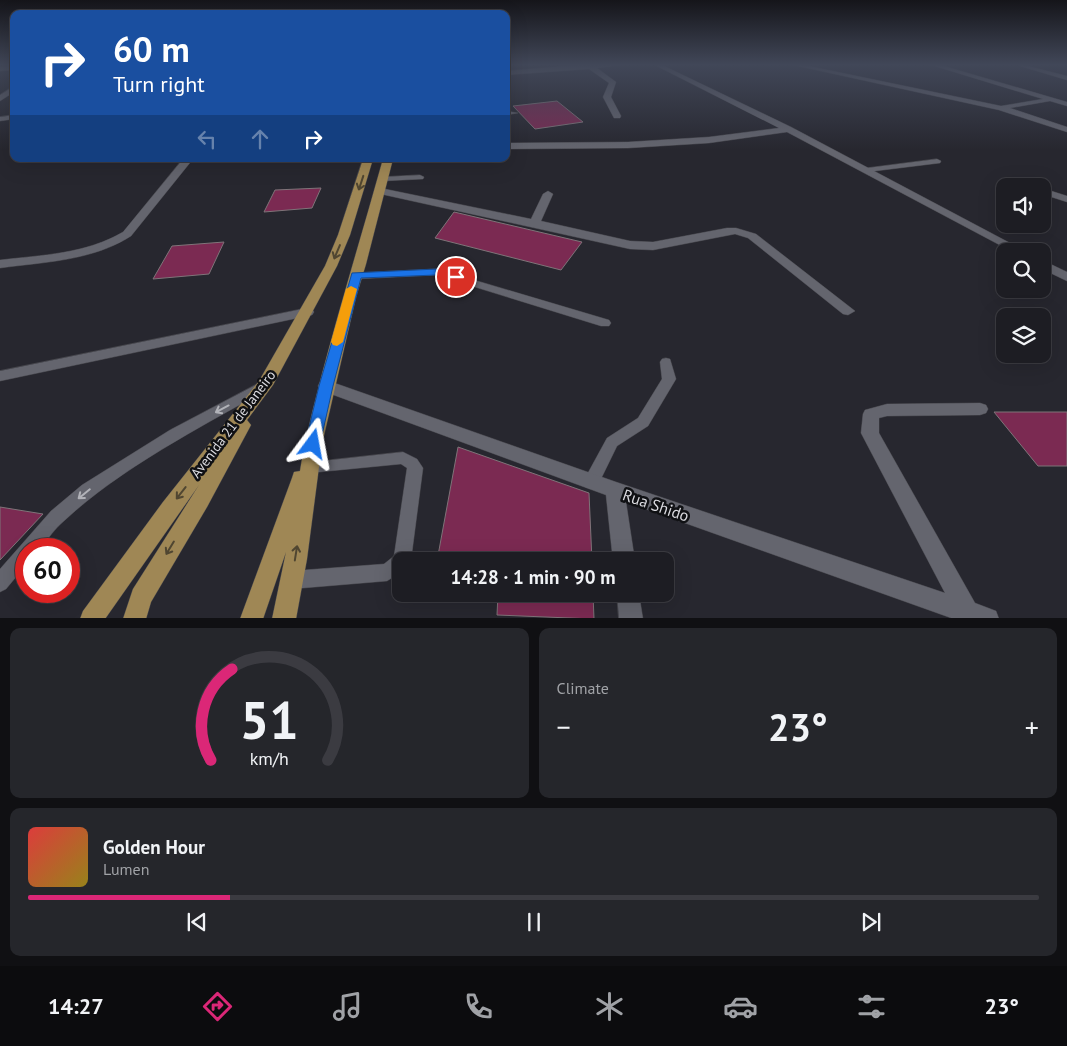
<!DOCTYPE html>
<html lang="en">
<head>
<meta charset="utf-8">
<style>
  body { margin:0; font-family:"PT Sans",sans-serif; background:#25262b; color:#f1f3f6; height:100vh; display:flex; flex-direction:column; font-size:19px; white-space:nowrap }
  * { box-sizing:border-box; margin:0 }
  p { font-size:16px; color:#a0a2a6 }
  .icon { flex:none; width:28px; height:28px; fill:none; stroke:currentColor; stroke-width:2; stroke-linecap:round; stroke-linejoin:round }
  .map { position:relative; height:618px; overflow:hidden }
  .details { display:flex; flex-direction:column; gap:10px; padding:10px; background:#101013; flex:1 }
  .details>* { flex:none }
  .hud { position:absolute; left:10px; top:10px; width:500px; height:152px; border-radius:10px; box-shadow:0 5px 20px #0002,0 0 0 1px #3b3b41; background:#1a4fa0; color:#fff; overflow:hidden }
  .controls { position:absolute; left:996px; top:178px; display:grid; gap:10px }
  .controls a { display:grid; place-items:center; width:55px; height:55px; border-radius:10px; background:#1d1d23; box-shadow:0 5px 20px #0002,0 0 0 1px #3b3b41; font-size:25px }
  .speed { position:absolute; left:15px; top:538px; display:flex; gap:10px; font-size:25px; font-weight:700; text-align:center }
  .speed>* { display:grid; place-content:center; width:65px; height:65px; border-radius:50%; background:#1d1d23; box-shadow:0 5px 20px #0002,0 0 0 1px #3b3b41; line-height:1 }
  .speed .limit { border:8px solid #d22; background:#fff; color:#111 }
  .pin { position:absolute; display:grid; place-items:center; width:42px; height:42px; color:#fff; margin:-21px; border:2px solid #fff; border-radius:50%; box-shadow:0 1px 5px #0007 }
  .me { position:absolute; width:55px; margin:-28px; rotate:13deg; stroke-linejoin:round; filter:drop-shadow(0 0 4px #0008) }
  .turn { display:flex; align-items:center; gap:18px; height:105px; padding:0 20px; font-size:22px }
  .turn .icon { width:65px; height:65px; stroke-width:2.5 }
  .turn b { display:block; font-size:35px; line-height:42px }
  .lanes { display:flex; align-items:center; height:48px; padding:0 20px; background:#0003; justify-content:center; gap:25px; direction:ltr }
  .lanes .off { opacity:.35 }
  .big { font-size:38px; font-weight:700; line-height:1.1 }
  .details .card { flex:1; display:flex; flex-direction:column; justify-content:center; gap:8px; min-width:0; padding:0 18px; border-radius:10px; background:#25262b }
  .details .dial { align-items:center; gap:0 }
  .dial svg { height:130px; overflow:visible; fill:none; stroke:#3b3b41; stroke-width:7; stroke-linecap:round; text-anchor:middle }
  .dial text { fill:#f1f3f6; stroke:none }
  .song { display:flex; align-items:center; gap:15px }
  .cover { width:60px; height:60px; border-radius:8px; background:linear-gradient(135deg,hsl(0 70% 55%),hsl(50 70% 35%)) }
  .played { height:5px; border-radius:2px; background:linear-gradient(90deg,#db2777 20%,#3b3b41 20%) }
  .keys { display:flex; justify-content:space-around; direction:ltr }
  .heat { display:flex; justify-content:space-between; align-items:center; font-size:28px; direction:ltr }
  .details .tiles { flex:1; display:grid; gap:10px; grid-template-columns:1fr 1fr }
  .card:last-child { grid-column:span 2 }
  .trip { position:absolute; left:392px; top:552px; width:282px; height:50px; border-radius:10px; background:#1d1d23; box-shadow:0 5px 20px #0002,0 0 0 1px #3b3b41; font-weight:700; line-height:50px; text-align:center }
  .tab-bar { display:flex; height:80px; justify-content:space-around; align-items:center; background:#0c0c0e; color:#a0a2a6 }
  .tab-bar .icon { width:35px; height:35px }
  .tab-bar .active { color:#db2777 }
  .tab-bar b { font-size:22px; color:#f1f3f6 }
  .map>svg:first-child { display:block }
  .building { fill:#7b2a52; stroke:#7f7479 }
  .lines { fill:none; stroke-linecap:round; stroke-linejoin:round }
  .service-casing { stroke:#45454b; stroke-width:1 }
  .minor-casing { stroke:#45454b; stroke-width:1 }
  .primary-casing { stroke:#45454b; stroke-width:1 }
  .service { fill:#64656e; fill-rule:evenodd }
  .minor { fill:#64656e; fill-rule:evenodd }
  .primary { fill:#9f8755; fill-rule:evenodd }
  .oneway { stroke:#504631 }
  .oneway2 { stroke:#b1b2b8 }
  .route { fill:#1a73e8; stroke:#114b97 }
  .slow { fill:#f59e0b }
  .labels { text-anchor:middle; stroke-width:5; stroke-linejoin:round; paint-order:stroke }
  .street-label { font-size:14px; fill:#dbdbe0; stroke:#101114 }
  .near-street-label { font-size:16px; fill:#dbdbe0; stroke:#101114 }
</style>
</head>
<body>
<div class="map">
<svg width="1067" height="619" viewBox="0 0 1067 619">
  <rect width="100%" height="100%" fill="#27272f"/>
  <g class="building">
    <path d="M 557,101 L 583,122 L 535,129 L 513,106 Z"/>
    <path d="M 321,188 L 312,208 L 264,212 L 275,190 Z"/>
    <path d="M 454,212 L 582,242 L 561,270 L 435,238 Z"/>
    <path d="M 224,242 L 209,274 L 153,279 L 172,246 Z"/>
    <path d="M 994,412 L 1067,412 L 1067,466 L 1038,466 Z"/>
    <path d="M 458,447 L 589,493 L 592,561 L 437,561 Z"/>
    <path d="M 0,507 L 43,514 L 0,560 Z"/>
    <path d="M 498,594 L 593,594 L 594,619 L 497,615 Z"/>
  </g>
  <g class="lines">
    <g class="service-casing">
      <g id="service">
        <path d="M 506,111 L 518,113 L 506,115 Z"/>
        <path d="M 937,159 L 941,161 L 940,163 L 867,172 L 863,170 L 867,168 Z"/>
        <path d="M 420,175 L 424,177 L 423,179 L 382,181 L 378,179 L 382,177 Z"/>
        <path d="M 437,269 L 609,320 L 611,323 L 609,326 L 601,326 L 436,275 L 356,279 L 351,276 L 356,273 Z"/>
        <path d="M 666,358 L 670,359 L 676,379 L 648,426 L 617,446 L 597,487 L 591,489 L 585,487 L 583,482 L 607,438 L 638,418 L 662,379 L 660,362 L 662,359 Z"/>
        <path d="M 261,382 L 266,384 L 268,387 L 266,390 C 199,428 121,468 65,520 C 55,528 48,539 40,549 L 26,549 L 26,565 L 6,589 L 0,592 L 0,569 L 51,511 L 82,485 L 170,430 Z"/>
        <path d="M 403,452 L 417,459 L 423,468 L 411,560 L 401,561 L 401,572 L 387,581 L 291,589 L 285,586 L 282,580 L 285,574 L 291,571 L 384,564 L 394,556 L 407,468 L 401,464 L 309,473 L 304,471 L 301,467 L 304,463 Z"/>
      </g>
    </g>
    <g class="minor-casing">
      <g id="minor">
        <path d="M 590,64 L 627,64 L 597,68 L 616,82 L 611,97 L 621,116 L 620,118 L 614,118 L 603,97 L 609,83 L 589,69 L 506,75 L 506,71 Z"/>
        <path d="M 653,64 L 660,64 L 791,127 L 1025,251 L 1011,251 L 787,132 L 709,143 L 628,148 L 506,149 L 506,143 L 628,142 L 709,137 L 779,128 Z"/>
        <path d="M 789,64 L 799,64 L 1001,106 L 1043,99 L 928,64 L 937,64 L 1067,102 L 1067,106 L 1050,101 L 1010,108 L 1067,127 L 1067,132 L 999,110 Z"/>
        <path d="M 1020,64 L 1067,76 L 1067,80 L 1020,66 Z"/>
        <path d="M 14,66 L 14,70 L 0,71 L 0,67 Z"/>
        <path d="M 14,86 L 14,92 L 0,101 L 0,95 Z"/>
        <path d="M 14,115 L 14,119 L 0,121 L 0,117 Z"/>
        <path d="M 183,159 L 193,159 L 131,236 C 92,261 44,262 0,268 L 0,260 C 42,255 86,254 123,232 Z"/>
        <path d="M 380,188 L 531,219 L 543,194 L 548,191 L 553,194 L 541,221 L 630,241 L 653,242 L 727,228 L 736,228 L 756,234 L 855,311 L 848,315 L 843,314 L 748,238 L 735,234 L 653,250 L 630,249 L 376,193 L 376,189 Z"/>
        <path d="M 1042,188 L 1067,196 L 1067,202 L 1042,194 Z"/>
        <path d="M 1042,260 L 1067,272 L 1067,281 L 1042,269 Z"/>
        <path d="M 307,308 L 312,309 L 314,312 L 312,315 L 0,381 L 0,371 Z"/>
        <path d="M 326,380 L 616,482 L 945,593 L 861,433 L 863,414 L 865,410 L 887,404 L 980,403 L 986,405 L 988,409 L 986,413 L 980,415 L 887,416 L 879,418 L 879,433 L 975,603 L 996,611 L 999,619 L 954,619 L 626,502 L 635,561 L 613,561 L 606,495 L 320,390 L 318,386 L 320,382 Z"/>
        <path d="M 617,594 L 639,594 L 643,619 L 619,619 Z"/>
      </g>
    </g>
    <g class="primary-casing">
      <g id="primary">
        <path d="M 363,159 L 373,159 L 350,235 L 337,266 L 273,385 L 247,420 L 251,425 L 207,507 L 151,602 L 146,619 L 123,619 L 133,589 L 199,485 L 105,619 L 80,619 L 83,611 L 163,502 L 259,381 L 325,266 L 338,235 Z"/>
        <path d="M 383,159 L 393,159 L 366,264 L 356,297 L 322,444 L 307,559 L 296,619 L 272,619 L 286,552 L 263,619 L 240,619 L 292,478 L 294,472 L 300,471 C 305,438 314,406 322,374 C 341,302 363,231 383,159 Z"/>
      </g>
    </g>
    <use href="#service" class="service"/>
    <use href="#minor" class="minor"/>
    <use href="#primary" class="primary"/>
  </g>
  <defs><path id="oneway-shaft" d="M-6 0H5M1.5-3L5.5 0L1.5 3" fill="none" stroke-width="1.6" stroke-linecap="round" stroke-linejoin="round" transform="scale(1.25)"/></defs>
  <g class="oneway">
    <use href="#oneway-shaft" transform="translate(361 183) rotate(108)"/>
    <use href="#oneway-shaft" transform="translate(337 252) rotate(113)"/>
    <use href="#oneway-shaft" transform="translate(181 493) rotate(128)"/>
    <use href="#oneway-shaft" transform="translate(170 548) rotate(121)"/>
    <use href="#oneway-shaft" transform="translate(296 553) rotate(-81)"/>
  </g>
  <g class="oneway2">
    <use href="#oneway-shaft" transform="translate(222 409) rotate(152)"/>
    <use href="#oneway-shaft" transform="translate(84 494) rotate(141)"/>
  </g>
  <linearGradient id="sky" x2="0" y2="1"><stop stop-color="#15151a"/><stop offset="0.43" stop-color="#414758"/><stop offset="1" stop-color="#414758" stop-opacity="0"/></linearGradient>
  <rect width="1067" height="150" fill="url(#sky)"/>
  <path class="route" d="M 437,269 L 459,275 L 461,277 L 456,281 L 436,275 L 361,278 L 333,386 L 320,444 L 318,448 L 313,450 L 308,448 L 305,444 L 319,386 L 352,273 Z"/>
  <path class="slow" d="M 351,286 L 357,289 L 343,342 L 337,346 L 333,345 L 331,342 L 346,289 Z"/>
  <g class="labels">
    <g class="street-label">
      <text transform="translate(233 424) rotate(-53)" y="5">Avenida 21 de Janeiro</text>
    </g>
    <g class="near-street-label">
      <text transform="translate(656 505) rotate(19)" y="6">Rua Shido</text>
    </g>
  </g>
</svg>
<div class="controls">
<a><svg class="icon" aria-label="sound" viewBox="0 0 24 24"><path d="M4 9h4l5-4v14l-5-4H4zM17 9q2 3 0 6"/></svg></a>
<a><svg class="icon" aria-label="search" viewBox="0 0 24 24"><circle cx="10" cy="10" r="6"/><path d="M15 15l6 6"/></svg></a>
<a><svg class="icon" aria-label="layers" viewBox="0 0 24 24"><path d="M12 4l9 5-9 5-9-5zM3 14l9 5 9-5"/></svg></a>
</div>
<div class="speed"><div class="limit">60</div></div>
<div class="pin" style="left:456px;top:277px;background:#d93025"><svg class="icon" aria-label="arrive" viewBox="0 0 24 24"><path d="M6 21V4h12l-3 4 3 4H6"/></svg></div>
<svg class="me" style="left:313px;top:444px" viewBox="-20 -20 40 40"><path d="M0-17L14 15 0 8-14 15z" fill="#1a73e8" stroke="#fff" stroke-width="4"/></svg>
<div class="trip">14:28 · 1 min · 90 m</div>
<div class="hud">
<div class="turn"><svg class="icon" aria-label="right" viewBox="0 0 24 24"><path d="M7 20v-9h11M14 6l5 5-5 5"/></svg><div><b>60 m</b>Turn right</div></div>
<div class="lanes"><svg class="icon off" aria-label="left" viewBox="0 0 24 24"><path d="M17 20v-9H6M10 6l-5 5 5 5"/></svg><svg class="icon off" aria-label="ahead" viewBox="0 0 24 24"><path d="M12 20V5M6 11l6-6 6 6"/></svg><svg class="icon" aria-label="right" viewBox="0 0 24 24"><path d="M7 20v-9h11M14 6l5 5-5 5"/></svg></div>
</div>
</div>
<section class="details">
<div class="tiles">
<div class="card dial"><svg viewBox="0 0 100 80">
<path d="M14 69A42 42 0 1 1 86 69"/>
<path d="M14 69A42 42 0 0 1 27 13" stroke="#db2777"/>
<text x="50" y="56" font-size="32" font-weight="700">51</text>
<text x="50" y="72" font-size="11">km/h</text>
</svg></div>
<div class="card"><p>Climate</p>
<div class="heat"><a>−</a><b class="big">23°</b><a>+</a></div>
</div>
<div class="card">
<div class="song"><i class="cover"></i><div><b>Golden Hour</b><p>Lumen</p></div></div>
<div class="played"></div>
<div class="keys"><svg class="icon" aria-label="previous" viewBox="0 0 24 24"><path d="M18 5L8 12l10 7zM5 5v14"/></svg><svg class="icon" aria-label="pause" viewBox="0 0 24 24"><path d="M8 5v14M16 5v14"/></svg><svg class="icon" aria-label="next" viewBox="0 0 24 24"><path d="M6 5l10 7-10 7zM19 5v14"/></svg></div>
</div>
</div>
</section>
<nav class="tab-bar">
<b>14:27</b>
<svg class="icon active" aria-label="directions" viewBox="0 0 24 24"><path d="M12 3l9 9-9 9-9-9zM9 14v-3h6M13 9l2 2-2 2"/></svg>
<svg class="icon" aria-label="music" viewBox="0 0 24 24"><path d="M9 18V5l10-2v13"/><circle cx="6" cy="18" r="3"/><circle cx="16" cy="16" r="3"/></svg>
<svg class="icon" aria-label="phone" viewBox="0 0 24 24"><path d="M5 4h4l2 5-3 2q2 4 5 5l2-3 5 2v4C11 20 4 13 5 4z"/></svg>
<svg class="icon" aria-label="climate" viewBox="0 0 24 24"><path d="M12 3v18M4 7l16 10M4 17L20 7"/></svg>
<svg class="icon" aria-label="car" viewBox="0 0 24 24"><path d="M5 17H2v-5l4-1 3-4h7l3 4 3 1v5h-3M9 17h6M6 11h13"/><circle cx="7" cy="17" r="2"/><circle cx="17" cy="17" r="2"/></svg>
<svg class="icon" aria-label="filters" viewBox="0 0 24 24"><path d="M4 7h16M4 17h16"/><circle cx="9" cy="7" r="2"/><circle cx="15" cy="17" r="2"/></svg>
<b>23°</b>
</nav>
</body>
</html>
